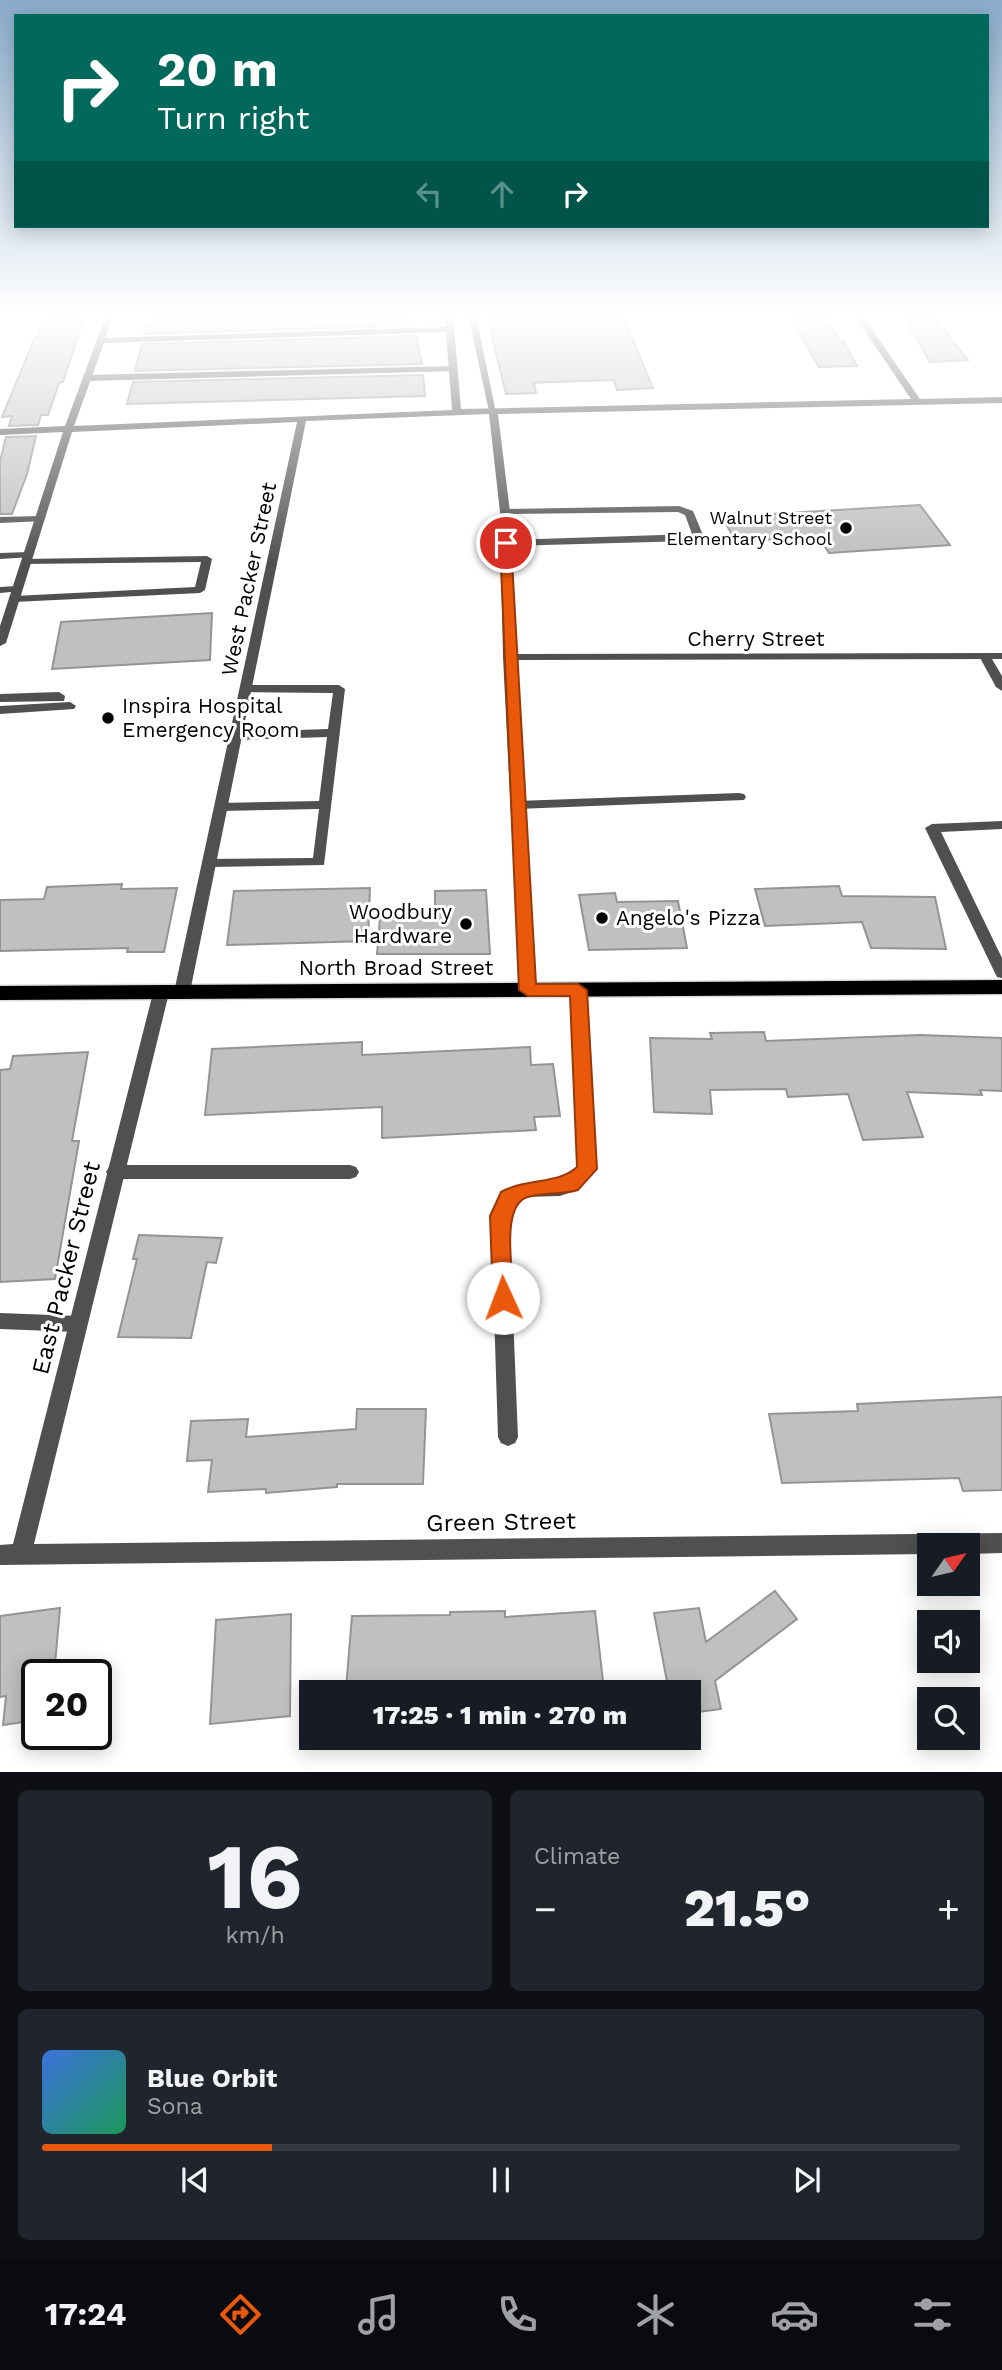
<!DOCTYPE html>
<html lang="en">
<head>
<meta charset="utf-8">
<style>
  body { margin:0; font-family:"Work Sans",sans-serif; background:#20242c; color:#f1f3f6; height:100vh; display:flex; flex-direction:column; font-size:26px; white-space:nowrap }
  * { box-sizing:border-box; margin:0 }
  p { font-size:23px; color:#9ea1a6 }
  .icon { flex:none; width:38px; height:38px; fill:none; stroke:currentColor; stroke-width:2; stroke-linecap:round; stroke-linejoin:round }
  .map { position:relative; height:1772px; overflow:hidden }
  .panel { display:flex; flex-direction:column; gap:18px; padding:18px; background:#0d0f14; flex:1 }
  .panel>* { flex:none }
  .top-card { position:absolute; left:14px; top:14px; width:975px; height:214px; border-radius:0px; box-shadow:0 4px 18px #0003; background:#00695c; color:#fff; overflow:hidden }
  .needle { width:46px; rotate:56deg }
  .controls { position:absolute; left:917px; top:1533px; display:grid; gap:14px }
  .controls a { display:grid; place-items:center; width:63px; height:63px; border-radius:0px; background:#171b24; box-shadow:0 4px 18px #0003; font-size:35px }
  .speed { position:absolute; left:21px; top:1659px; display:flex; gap:14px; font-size:35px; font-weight:700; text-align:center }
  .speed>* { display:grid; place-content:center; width:91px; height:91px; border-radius:50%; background:#171b24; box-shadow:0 4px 18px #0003; line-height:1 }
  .speed .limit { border:4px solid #111; border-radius:10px; background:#fff; color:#111 }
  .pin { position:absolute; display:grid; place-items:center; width:60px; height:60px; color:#fff; margin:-30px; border:4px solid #fff; border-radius:50%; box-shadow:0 2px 7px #0007 }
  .me { position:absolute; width:77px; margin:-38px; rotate:358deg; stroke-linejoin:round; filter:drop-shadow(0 0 5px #0008) }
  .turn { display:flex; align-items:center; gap:24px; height:147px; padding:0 28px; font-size:32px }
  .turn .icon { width:91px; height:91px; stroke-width:2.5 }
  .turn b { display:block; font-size:49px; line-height:60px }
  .lanes { display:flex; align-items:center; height:66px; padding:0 28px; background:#0003; justify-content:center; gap:35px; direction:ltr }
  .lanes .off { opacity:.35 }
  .big { font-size:52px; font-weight:800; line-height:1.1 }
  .panel .tile { flex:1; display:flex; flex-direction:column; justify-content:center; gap:10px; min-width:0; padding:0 24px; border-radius:10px; background:#20242c }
  .panel .dial { align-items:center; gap:0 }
  .dial b { font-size:91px; line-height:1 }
  .song { display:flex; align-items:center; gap:21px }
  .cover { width:84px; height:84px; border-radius:10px; background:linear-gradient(135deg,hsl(220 70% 55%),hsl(150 70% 35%)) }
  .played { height:7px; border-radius:4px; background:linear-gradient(90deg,#ea580c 25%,#363941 25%) }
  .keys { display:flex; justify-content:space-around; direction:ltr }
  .heat { display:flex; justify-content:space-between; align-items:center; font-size:38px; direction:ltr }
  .panel .tiles { flex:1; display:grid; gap:18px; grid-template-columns:1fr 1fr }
  .tile:last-child { grid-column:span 2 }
  .trip { position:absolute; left:299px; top:1680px; width:402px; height:70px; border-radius:0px; background:#171b24; box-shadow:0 4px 18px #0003; font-weight:800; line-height:70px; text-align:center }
  .tab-bar { display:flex; height:112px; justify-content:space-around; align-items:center; background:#090b0e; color:#9ea1a6 }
  .tab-bar .icon { width:49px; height:49px }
  .tab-bar .current { color:#ea580c }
  .tab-bar b { font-size:32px; color:#f1f3f6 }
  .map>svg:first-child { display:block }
  .building { fill:#c0c0c0; stroke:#949494; stroke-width:2 }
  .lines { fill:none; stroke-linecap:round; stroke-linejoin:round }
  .primary-casing { stroke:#dbdbdb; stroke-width:3 }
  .lane { fill:#505050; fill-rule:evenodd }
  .street { fill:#505050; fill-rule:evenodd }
  .primary { fill:#000; fill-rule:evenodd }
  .route { fill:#ea580c; stroke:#983908; stroke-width:2 }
  .poi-dot { fill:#000; stroke:#fff; stroke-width:2.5 }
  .labels { text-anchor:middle; stroke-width:6; stroke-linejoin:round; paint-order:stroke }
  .far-poi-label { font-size:18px; fill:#000; stroke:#fff; text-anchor:end }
  .street-label { font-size:21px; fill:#000; stroke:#fff }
  .poi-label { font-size:21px; fill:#000; stroke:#fff; text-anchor:start }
  .near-street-label { font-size:24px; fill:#000; stroke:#fff }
</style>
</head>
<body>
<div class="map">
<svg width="1002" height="1772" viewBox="0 0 1002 1772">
  <rect width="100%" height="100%" fill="#fff"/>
  <g class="building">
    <path d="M 49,315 L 85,315 L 63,382 L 59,383 L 48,415 L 41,415 L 38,425 L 9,426 L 12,416 L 2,417 L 35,337 L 38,337 Z"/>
    <path d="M 148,315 L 411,315 L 414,325 L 144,334 Z"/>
    <path d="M 487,315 L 623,317 L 653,388 L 617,390 L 614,380 L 551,382 L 534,383 L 536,393 L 506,394 Z"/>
    <path d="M 903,315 L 932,315 L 968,360 L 930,362 Z"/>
    <path d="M 823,316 L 840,341 L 843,341 L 857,366 L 819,367 L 790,317 Z"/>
    <path d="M 416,336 L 422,364 L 135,371 L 142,344 Z"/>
    <path d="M 423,375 L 425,396 L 127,404 L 133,382 Z"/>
    <path d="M 36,436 L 27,474 L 12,514 L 0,514 L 0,461 L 6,437 Z"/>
    <path d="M 920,505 L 950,545 L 829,553 L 818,536 L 736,542 L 722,517 Z"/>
    <path d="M 212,613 L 210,660 L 52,669 L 61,622 Z"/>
    <path d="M 122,884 L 121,889 L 177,888 L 164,952 L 127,952 L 128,948 L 0,951 L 0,900 L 44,899 L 47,887 Z"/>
    <path d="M 839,886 L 842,896 L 935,897 L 946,949 L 871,948 L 862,922 L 765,926 L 755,889 Z"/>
    <path d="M 370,888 L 368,941 L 227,945 L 234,891 Z"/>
    <path d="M 486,890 L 490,954 L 377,954 L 380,918 L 435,918 L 435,891 Z"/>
    <path d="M 615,893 L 617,902 L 678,901 L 687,948 L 589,950 L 579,895 Z"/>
    <path d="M 764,1032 L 766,1041 L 920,1035 L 1002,1038 L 1002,1091 L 980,1090 L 982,1095 L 907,1092 L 923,1137 L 863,1140 L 848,1094 L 788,1097 L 786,1089 L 710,1090 L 712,1114 L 654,1112 L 650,1038 L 712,1039 L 710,1033 Z"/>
    <path d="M 362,1042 L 362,1055 L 530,1047 L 531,1065 L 553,1064 L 560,1116 L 534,1117 L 536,1130 L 382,1138 L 382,1107 L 205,1115 L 212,1049 Z"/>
    <path d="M 88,1052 L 72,1141 L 79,1141 L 55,1279 L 0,1282 L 0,1070 L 10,1069 L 13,1056 Z"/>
    <path d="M 139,1235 L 222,1238 L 216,1263 L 207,1262 L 191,1338 L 118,1337 L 137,1259 L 133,1259 Z"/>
    <path d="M 1002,1397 L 1002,1490 L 963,1491 L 959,1478 L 782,1483 L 769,1414 L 858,1411 L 857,1404 Z"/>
    <path d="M 357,1409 L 426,1409 L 423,1484 L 337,1484 L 337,1487 L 266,1493 L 266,1489 L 208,1492 L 212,1460 L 187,1461 L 191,1421 L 248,1419 L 246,1437 L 356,1429 Z"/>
    <path d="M 775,1591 L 797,1619 L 715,1681 L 721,1709 L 690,1713 L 690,1692 L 669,1692 L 654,1613 L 699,1608 L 706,1642 Z"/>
    <path d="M 60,1608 L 54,1675 L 37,1675 L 37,1720 L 3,1725 L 6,1696 L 0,1697 L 0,1616 Z"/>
    <path d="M 505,1611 L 505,1617 L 595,1611 L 603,1681 L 507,1688 L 507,1692 L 346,1689 L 352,1616 L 450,1615 L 450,1612 Z"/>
    <path d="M 291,1614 L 290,1716 L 210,1724 L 216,1620 Z"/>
  </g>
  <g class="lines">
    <g class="primary-casing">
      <path id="primary" d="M 1002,980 L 1002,994 L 0,1000 L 0,986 Z"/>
    </g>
    <g class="lane">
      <path d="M 468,315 L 476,315 L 496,413 L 489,411 Z"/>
      <path d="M 453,366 L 457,369 L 456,371 L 87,381 L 83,378 L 87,375 Z"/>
      <path d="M 679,506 L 693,511 L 703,535 L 689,541 L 506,546 L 501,543 L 506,540 L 692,534 L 685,515 L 678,512 L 501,514 L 501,510 L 505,509 Z"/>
      <path d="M 40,516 L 44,517 L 44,521 L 0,523 L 0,517 Z"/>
      <path d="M 28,552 L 33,555 L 32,557 L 0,559 L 0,553 Z"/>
      <path d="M 207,556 L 212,559 L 205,590 L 200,593 L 14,602 L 9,599 L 14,596 L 195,587 L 201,562 L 22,564 L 22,560 L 26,559 Z"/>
      <path d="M 17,586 L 21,587 L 21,591 L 0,593 L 0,587 Z"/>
      <path d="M 985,653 L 989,654 L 1002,676 L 1002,691 L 996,687 L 979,656 Z"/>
      <path d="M 246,685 L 339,685 L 345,689 L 324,865 L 209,867 L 202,863 L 209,859 L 313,858 L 319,809 L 221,811 L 214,807 L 221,803 L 319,801 L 327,737 L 236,740 L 230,736 L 236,732 L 328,729 L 333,693 L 242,692 L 242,686 Z"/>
      <path d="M 59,692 L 65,696 L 64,701 L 0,702 L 0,694 Z"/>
      <path d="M 70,702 L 76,706 L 74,709 L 0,714 L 0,706 Z"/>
      <path d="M 739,793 L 744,794 L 746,797 L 744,800 L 517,809 L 510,805 L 517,801 Z"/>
      <path d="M 1002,821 L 1002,829 L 941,832 L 1002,958 L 1002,978 L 997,977 L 995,973 L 925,828 L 932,824 Z"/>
      <path d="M 578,985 L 583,986 L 586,990 L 596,1169 L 577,1190 L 560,1196 L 525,1197 L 513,1208 L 509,1216 L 518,1437 L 515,1443 L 508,1446 L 501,1443 L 498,1437 L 491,1216 C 521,1157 548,1204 578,1167 L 570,990 L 573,986 Z"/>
      <path d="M 115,1165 L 350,1165 L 356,1167 L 359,1172 L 356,1177 L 350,1179 L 115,1179 L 109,1177 L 106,1172 L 109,1167 Z"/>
      <path d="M 0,1313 L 78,1316 L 85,1318 L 87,1324 L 85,1330 L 78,1332 L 0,1329 Z"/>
    </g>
    <g class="street">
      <path d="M 106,315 L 114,315 L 105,338 L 446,327 L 445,315 L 453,315 L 461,409 L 911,399 L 854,315 L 862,315 L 920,399 L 1002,397 L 1002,403 L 498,414 L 510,512 L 515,654 L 1002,653 L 1002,659 L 515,660 L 536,990 L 533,994 L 523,994 L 520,990 L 503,657 L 500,512 L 489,414 L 306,421 L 190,992 L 187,996 L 177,996 L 174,992 L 297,422 L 72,432 L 6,643 L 0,646 L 0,626 L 63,432 L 0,435 L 0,429 L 65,426 ZM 446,332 L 452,410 L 74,426 L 104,343 Z"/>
      <path d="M 161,988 L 166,989 L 169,993 L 34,1544 L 1002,1533 L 1002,1553 L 968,1554 L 968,1545 L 929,1545 L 929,1554 L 0,1565 L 0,1545 L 13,1544 L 153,993 L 156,989 Z"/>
    </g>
    <use href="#primary" class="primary"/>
  </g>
  <linearGradient id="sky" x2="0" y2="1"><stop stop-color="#8aabca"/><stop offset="0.56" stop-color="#fff"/><stop offset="1" stop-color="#fff" stop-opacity="0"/></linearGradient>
  <rect width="1002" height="563" fill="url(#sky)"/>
  <path class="route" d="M 506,539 L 511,543 L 536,984 L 578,984 L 587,990 L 597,1169 L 578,1190 C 562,1195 544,1192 528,1197 C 500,1204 513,1274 514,1298 L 511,1305 L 503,1307 L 496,1305 L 493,1298 L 490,1216 L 501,1192 C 529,1177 557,1185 577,1167 L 570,996 L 528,996 L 519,990 L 500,543 Z"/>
  <g class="poi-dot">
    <circle cx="846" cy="528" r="7"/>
    <circle cx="108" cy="718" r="7"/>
    <circle cx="602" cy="918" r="7"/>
    <circle cx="466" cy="924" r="7"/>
  </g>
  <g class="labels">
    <g class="far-poi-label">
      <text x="832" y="524">Walnut Street<tspan x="832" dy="21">Elementary School</tspan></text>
    </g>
    <g class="street-label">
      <text transform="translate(249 579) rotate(-78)" y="7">West Packer Street</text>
      <text x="756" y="646">Cherry Street</text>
      <text x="396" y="975">North Broad Street</text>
    </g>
    <g class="poi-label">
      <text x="122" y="713">Inspira Hospital<tspan x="122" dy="24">Emergency Room</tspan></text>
      <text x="452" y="919" text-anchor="end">Woodbury<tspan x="452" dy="24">Hardware</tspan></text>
      <text x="616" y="925">Angelo's Pizza</text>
    </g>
    <g class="near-street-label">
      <text transform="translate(66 1268) rotate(-76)" y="8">East Packer Street</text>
      <text transform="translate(501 1522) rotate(-1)" y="8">Green Street</text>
    </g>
  </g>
</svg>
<div class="controls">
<a><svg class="needle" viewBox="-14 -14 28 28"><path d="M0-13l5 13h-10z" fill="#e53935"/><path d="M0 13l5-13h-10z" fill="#9ea1a6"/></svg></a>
<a><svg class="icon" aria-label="sound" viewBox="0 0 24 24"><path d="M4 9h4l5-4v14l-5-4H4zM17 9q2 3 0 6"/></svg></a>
<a><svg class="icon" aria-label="search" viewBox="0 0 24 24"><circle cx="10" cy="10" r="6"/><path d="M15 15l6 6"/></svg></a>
</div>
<div class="speed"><div class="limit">20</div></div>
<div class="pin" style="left:506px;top:543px;background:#d93025"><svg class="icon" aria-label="arrive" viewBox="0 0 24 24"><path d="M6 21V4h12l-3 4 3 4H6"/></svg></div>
<svg class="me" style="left:503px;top:1298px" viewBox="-20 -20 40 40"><circle r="19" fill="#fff"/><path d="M0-13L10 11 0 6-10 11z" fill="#ea580c"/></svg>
<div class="trip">17:25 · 1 min · 270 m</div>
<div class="top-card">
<div class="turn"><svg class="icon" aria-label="right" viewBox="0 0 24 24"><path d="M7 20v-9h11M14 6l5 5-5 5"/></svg><div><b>20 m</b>Turn right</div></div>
<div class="lanes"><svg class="icon off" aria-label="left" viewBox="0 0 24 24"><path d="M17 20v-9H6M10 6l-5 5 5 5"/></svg><svg class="icon off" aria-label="ahead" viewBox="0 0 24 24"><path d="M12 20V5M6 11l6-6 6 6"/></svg><svg class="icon" aria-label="right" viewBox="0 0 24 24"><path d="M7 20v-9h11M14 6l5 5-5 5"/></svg></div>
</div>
</div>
<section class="panel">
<div class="tiles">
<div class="tile dial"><b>16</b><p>km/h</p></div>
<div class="tile"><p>Climate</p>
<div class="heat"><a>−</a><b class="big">21.5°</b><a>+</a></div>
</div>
<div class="tile">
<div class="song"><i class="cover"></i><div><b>Blue Orbit</b><p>Sona</p></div></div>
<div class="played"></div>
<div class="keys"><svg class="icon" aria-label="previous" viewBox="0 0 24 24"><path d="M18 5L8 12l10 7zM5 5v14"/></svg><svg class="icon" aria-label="pause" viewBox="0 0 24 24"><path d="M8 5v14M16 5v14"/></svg><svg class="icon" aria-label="next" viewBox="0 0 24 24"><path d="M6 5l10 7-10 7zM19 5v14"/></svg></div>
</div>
</div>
</section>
<nav class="tab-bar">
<b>17:24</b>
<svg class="icon current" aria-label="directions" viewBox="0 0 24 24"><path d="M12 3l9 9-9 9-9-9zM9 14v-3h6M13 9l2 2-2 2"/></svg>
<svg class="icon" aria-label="music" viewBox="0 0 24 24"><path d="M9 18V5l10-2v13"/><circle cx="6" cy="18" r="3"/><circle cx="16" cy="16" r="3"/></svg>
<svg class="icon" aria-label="phone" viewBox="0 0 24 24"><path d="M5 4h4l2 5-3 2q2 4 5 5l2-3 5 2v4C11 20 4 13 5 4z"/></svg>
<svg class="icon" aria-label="climate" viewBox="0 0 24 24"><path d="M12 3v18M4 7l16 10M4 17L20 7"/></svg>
<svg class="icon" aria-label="car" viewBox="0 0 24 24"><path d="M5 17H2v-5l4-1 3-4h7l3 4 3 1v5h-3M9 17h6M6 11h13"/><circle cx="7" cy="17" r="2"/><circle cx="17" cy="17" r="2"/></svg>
<svg class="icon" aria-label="filters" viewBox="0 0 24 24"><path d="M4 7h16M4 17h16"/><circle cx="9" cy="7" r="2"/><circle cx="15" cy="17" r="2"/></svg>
</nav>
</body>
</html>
